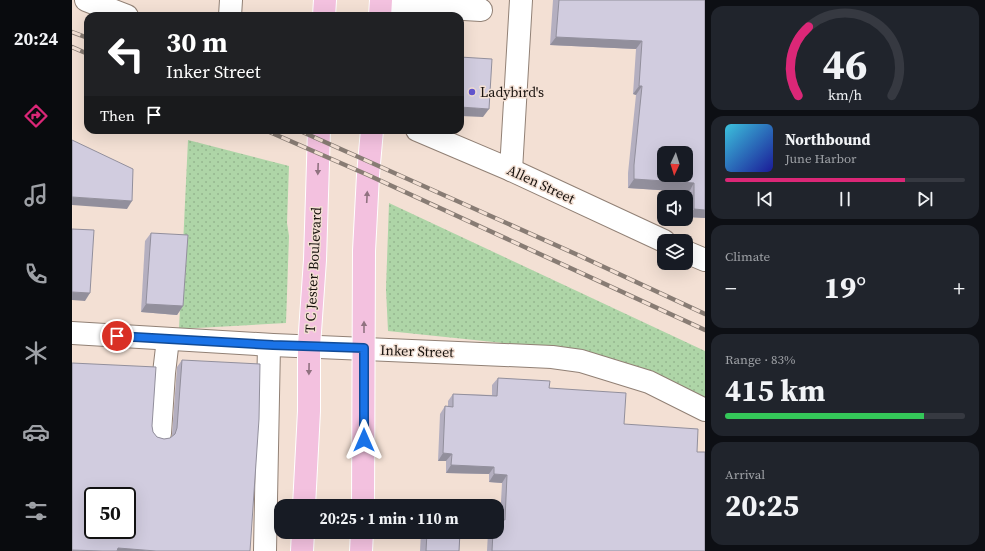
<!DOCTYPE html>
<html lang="en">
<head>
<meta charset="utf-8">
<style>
  body { margin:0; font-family:"Source Serif 4",serif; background:#20242c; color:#f1f3f6; height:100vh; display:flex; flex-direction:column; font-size:15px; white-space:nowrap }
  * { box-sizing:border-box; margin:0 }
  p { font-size:13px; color:#9ea1a6 }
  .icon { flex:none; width:22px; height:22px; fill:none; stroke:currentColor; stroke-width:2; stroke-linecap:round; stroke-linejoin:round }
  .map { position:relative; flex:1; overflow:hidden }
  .panel { display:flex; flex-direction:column; gap:6px; padding:6px; background:#0d0f14; width:280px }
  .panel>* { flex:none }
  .guide { position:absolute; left:12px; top:12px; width:380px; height:122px; border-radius:12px; box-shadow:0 4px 16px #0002; background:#202124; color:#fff; overflow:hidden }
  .needle { width:26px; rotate:184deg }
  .fabs { position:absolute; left:585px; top:146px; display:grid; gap:8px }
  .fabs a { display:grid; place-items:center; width:36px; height:36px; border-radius:8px; background:#171b24; box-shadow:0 4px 16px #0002; font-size:20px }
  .speed { position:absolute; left:12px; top:487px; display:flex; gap:8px; font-size:20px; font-weight:700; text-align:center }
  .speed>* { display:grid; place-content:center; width:52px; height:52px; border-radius:50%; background:#171b24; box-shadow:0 4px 16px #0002; line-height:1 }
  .speed .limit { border:2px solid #111; border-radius:6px; background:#fff; color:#111 }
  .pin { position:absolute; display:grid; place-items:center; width:34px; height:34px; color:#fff; margin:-17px; border:2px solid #fff; border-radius:50%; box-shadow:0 1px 4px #0007 }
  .me { position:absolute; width:44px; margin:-22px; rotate:0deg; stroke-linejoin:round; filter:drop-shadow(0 0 3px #0008) }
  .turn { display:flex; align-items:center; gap:14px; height:84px; padding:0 16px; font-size:18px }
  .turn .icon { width:52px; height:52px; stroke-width:2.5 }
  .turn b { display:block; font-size:28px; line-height:34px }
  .then { display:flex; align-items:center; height:38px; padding:0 16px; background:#0003; gap:8px; font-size:15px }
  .big { font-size:30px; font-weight:700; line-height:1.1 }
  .panel .widget { flex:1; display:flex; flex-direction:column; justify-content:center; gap:6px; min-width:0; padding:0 14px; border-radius:12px; background:#20242c }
  .panel .dial { align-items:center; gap:0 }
  .dial svg { height:104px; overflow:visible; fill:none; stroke:#363941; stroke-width:7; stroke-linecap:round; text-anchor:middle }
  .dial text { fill:#f1f3f6; stroke:none }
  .song { display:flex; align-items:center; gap:12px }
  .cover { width:48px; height:48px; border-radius:6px; background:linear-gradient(135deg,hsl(190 70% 55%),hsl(240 70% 35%)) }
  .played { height:4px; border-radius:2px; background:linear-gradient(90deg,#db2777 75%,#363941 75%) }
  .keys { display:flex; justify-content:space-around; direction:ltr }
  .heat { display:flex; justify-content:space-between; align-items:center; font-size:22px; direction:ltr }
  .charge { height:6px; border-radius:3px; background:linear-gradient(90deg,#34c759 83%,#363941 0) }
  .trip { position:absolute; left:202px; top:499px; width:230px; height:40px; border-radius:12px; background:#171b24; box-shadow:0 4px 16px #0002; font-weight:700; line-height:40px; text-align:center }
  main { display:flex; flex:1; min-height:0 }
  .tab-bar { display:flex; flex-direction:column; width:72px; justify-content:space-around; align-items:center; background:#090b0e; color:#9ea1a6 }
  .tab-bar .icon { width:28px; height:28px }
  .tab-bar .current { color:#db2777 }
  .tab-bar b { font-size:18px; color:#f1f3f6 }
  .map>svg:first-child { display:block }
  .grass { fill:url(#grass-dots) }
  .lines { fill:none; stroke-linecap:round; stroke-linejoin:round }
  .minor-casing { stroke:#918075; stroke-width:24 }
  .major-casing { stroke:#fff; stroke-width:24 }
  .minor { stroke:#fff; stroke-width:22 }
  .major { stroke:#f3c1df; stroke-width:22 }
  .rail-casing { stroke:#887c74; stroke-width:4.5 }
  .rail { stroke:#f3e0d4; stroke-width:3; stroke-dasharray:9; stroke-linecap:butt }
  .wall { fill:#b4afc0 }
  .shaded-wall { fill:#928f9c }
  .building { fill:#d1ccdf; stroke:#928f9c; fill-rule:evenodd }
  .oneway { fill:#907280 }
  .route-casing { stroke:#114b97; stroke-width:10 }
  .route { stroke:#1a73e8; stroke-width:7 }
  .poi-dot { fill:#6357d0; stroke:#f3e0d4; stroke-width:1.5 }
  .labels { text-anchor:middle; stroke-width:3; stroke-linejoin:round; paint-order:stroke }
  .poi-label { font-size:14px; fill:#17110d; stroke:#f3e0d4; text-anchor:start }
  .street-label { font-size:14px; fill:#17110d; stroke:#f3e0d4 }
</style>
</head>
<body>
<main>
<nav class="tab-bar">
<b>20:24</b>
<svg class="icon current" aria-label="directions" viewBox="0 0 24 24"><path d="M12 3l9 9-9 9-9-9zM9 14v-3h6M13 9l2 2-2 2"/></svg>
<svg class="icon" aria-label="music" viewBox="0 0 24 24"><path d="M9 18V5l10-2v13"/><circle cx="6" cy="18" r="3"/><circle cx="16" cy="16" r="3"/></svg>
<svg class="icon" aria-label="phone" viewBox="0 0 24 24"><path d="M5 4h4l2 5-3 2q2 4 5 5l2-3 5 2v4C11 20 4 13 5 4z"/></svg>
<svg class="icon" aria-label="climate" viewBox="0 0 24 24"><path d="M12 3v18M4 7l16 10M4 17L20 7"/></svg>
<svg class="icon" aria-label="car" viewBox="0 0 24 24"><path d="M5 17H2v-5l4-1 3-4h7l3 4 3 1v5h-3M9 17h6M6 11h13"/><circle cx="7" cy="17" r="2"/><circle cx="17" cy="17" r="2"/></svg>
<svg class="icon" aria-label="filters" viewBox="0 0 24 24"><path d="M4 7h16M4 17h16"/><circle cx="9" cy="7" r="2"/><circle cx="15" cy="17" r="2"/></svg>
</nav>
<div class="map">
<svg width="633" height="551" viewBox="0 0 633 551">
  <defs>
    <pattern id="grass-dots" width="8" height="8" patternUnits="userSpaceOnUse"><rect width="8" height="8" fill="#aed5a7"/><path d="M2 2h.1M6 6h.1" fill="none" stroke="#95b68f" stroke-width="1.8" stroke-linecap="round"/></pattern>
  </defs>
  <rect width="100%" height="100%" fill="#f3e0d4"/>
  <g class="grass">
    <path d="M 116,140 L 217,166 L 215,223 L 217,236 L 214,323 L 107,329 Z"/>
    <path d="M 317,203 L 633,351 L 633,399 L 584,375 L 546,360 L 507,351 L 316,331 L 314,289 Z"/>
  </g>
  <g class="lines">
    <g class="minor-casing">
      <g id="minor">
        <path d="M 14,0 L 55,16"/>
        <path d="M 309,4 L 409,10"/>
        <path d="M 158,16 L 159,0"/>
        <path d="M 345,130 L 439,170 L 592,241"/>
        <path d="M 439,170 L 449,0"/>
        <path d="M 614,252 L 633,260"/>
        <path d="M 0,333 L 201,345 L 480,357 L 509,361 L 577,382 L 633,410"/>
        <path d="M 88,433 L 92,373 L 96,339"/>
        <path d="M 193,551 L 197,345"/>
      </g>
    </g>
    <g class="major-casing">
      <g id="major">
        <path d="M 252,16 L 253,0"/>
        <path d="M 308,16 L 309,0"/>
        <path d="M 232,506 L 237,411 L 237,346 L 243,260 L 247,130"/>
        <path d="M 291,506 L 292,251 L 296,175 L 300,130"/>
        <path d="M 230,551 L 231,532"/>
        <path d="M 289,551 L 290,532"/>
      </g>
    </g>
    <use href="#minor" class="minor"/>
    <use href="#major" class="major"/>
    <g class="rail-casing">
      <g id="rail">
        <path d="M 0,32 L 16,38"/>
        <path d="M 0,47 L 16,54"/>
        <path d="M 193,130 L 296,175 L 633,330"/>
        <path d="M 226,130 L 506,255 L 633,314"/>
      </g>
    </g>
    <use href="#rail" class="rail"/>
  </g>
  <g class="wall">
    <path d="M 481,0 L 633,0 L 633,218 L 616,217 L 617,192 L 556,188 L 556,173 L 564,95 L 561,94 L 564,49 L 478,45 Z"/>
    <path d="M 79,233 L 111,306 L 105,315 L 69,312 L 73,241 Z"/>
    <path d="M 110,360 L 178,551 L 0,551 L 80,426 L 81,432 L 85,437 L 92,439 L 98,438 L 100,436 L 100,434 L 105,367 Z"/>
    <path d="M 426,378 L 477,388 L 552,424 L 625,452 L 633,551 L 415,551 L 416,532 L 425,532 L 428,520 L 430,483 L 417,482 L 417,474 L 374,473 L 374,461 L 366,461 L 368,414 L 373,406 L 376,407 L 376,401 L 381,394 L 420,395 L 420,385 Z"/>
    <path d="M 349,532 L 388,532 L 387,551 L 348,551 Z"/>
  </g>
  <g class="shaded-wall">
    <path d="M 484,37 L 570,41 L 564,49 L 478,45 Z"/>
    <path d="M 567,86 L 570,86 L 564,95 L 561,94 Z"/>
    <path d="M 388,107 L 417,109 L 411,117 L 388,116 Z"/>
    <path d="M 562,179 L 622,183 L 617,192 L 556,188 Z"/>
    <path d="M 0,197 L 60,201 L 55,209 L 0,205 Z"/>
    <path d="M 622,209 L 633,210 L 633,218 L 616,217 Z"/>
    <path d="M 0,292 L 18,293 L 13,301 L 0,300 Z"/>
    <path d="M 74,304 L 111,306 L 105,315 L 69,312 Z"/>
    <path d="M 371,453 L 380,454 L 374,461 L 366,461 Z"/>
    <path d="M 379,465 L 422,467 L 417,474 L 374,473 Z"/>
    <path d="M 422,474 L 435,475 L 430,483 L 417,482 Z"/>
    <path d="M 46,548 L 84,551 L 44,551 Z"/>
    <path d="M 0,550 L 30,551 L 0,551 Z"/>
  </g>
  <g class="building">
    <path d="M 487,0 L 633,0 L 633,210 L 622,209 L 622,183 L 562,179 L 562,165 L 570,86 L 567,86 L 570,41 L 484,37 ZM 592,153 L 614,153 L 614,175 L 592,175 Z"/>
    <path d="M 388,57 L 420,59 L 417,109 L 388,107 Z"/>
    <path d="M 0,140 L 61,169 L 60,201 L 0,197 Z"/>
    <path d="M 0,229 L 22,230 L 18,293 L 0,292 Z"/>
    <path d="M 79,233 L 116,235 L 111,306 L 74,304 Z"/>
    <path d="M 110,360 L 188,364 L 187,419 L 178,551 L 84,551 L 46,548 L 45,551 L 30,551 L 0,550 L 0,363 L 84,367 L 80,426 L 81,432 L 85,437 L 92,439 L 98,438 L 103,434 L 105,428 ZM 21,496 L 55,496 L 55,530 L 21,530 Z"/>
    <path d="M 426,378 L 478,381 L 477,388 L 554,393 L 552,424 L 626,429 L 625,452 L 633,452 L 633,551 L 420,551 L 421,532 L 425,532 L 425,519 L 433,520 L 435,475 L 422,474 L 422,467 L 379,465 L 380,454 L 371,453 L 373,406 L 381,407 L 381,394 L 425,396 Z"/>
    <path d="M 355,532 L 388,532 L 387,551 L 354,551 Z"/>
  </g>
  <defs><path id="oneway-solid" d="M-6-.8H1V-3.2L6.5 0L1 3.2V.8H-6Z"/></defs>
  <g class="oneway">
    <use href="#oneway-solid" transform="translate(246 169) rotate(92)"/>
    <use href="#oneway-solid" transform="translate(295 197) rotate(-87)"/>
    <use href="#oneway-solid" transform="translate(292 327) rotate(-90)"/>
    <use href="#oneway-solid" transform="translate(237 369) rotate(91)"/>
  </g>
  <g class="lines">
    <g class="route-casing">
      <path id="route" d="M 45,336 L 201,345 L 292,348 L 292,440"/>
    </g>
    <use href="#route" class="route"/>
  </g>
  <circle class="poi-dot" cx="400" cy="92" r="4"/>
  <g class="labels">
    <g class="poi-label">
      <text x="408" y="97">Ladybird's</text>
    </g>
    <g class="street-label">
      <text transform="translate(469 184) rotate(25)" y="5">Allen Street</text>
      <text transform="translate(241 270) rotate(-87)" y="5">T C Jester Boulevard</text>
      <text transform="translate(345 351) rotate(2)" y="5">Inker Street</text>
    </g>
  </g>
</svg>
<div class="fabs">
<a><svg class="needle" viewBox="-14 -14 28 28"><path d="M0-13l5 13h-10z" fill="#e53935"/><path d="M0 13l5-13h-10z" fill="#9ea1a6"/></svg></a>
<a><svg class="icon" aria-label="sound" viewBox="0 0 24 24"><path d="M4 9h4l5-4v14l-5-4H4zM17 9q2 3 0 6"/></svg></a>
<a><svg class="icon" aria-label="layers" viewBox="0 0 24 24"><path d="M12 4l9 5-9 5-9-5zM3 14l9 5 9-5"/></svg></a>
</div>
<div class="speed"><div class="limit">50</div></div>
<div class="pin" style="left:45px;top:336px;background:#d93025"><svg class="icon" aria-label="arrive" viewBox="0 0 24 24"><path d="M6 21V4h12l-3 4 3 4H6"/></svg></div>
<svg class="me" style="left:292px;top:440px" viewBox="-20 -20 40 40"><path d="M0-17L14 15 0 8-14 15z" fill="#1a73e8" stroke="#fff" stroke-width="4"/></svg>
<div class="trip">20:25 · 1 min · 110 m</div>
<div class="guide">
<div class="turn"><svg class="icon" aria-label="left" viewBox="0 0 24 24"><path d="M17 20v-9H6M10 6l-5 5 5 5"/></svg><div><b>30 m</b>Inker Street</div></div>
<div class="then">Then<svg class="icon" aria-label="arrive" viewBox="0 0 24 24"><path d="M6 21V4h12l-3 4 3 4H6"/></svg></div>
</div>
</div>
<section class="panel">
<div class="widget dial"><svg viewBox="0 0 100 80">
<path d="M14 69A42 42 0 1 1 86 69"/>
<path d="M14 69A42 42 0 0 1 22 16" stroke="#db2777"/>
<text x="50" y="56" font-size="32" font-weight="700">46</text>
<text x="50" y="72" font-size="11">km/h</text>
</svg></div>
<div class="widget">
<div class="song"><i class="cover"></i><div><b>Northbound</b><p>June Harbor</p></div></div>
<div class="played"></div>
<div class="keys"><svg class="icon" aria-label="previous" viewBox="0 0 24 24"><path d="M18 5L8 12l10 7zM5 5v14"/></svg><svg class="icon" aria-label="pause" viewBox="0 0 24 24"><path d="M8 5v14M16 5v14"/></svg><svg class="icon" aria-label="next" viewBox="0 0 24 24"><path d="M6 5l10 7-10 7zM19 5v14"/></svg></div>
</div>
<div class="widget"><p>Climate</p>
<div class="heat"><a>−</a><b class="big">19°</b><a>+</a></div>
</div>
<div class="widget"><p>Range · 83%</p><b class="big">415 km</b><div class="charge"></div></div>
<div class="widget"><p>Arrival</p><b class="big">20:25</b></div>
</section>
</main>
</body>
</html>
